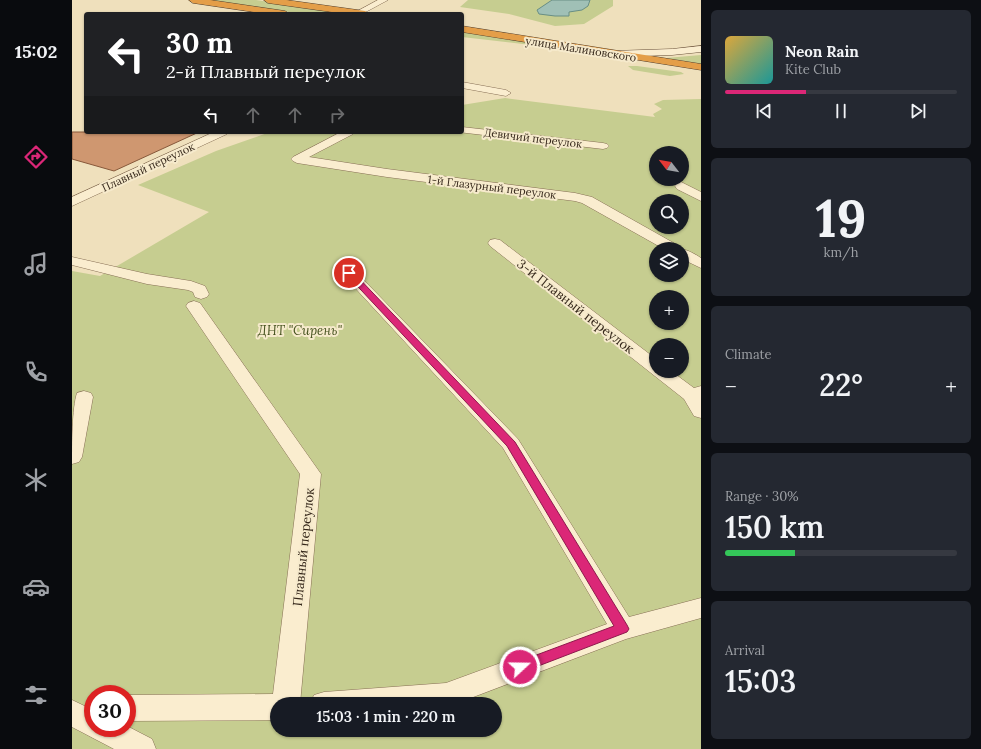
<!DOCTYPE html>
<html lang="en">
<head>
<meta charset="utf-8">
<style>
  body { margin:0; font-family:Lora,serif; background:#242831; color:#f1f3f6; height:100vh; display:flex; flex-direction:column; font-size:15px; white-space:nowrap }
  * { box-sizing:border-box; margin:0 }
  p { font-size:13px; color:#9ea1a6 }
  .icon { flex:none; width:22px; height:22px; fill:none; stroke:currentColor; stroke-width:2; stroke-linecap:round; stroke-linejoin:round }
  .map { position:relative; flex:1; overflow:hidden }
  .details { display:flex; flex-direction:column; gap:10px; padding:10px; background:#0d0f14; width:280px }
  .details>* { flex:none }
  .top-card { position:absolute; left:12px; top:12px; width:380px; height:122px; border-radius:4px; box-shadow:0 1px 3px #0004; background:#202124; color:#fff; overflow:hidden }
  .needle { width:26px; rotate:301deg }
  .fabs { position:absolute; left:577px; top:146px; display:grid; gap:8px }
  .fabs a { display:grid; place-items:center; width:40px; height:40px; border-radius:50%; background:#171b24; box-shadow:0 1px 3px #0004; font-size:20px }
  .speed { position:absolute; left:12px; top:685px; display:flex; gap:8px; font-size:20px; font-weight:700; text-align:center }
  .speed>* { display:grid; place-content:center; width:52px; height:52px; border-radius:50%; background:#171b24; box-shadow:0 1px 3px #0004; line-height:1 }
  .speed .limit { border:6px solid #d22; background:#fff; color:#111 }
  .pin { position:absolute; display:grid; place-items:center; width:34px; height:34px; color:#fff; margin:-17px; border:2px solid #fff; border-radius:50%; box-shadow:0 1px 4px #0007 }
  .me { position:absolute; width:44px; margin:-22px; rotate:69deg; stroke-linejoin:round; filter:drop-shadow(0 0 3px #0008) }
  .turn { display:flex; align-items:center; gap:14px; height:84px; padding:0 16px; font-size:18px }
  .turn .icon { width:52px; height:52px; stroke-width:2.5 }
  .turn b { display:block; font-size:28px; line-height:34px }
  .lanes { display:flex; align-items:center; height:38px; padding:0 16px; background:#0003; justify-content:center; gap:20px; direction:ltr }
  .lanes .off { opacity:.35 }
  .big { font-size:30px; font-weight:600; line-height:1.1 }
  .details .widget { flex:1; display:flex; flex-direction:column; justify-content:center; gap:6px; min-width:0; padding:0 14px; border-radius:6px; background:#242831 }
  .details .dial { align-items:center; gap:0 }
  .dial b { font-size:52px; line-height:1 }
  .song { display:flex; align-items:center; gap:12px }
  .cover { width:48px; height:48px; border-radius:6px; background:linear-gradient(135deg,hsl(40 70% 55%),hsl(180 70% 35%)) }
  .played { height:4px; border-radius:2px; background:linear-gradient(90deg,#db2777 35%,#363941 35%) }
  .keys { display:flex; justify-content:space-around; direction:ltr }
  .heat { display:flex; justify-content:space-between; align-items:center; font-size:22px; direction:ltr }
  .charge { height:6px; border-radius:3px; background:linear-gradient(90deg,#34c759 30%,#363941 0) }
  .trip { position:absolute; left:198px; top:697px; width:232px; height:40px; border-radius:20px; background:#171b24; box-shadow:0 1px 3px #0004; font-weight:600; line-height:40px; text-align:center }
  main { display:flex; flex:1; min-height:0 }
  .tab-bar { display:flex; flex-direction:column; width:72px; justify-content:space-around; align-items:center; background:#090b0e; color:#9ea1a6 }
  .tab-bar .icon { width:28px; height:28px }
  .tab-bar .active { color:#db2777 }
  .tab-bar b { font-size:18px; color:#f1f3f6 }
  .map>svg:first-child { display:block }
  .green { fill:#c6cd90; fill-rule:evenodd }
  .water { fill:#a0c0b6; stroke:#688e84 }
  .building { fill:#cf9770; stroke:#87583a }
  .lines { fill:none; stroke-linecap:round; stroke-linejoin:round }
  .street-casing { stroke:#876f55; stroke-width:1 }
  .secondary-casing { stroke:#695039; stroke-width:1 }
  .highway-casing { stroke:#543e2a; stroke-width:1 }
  .street { fill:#faedcf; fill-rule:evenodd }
  .secondary { fill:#faedcf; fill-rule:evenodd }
  .highway { fill:#e49e48; fill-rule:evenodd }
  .route { fill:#db2777; stroke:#8e194d }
  .labels { text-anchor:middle; stroke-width:4; stroke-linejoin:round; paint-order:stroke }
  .far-street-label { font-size:11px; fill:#36281b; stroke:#f6eacc }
  .street-label { font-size:13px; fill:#36281b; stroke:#f6eacc }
  .park-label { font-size:13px; font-style:italic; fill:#475320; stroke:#f6eacc }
</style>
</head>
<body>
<main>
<nav class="tab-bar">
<b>15:02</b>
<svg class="icon active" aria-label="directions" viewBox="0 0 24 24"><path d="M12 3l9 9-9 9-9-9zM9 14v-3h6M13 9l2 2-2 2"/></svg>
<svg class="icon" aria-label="music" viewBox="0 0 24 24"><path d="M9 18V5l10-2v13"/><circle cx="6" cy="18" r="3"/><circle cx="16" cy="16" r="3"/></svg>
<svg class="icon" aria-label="phone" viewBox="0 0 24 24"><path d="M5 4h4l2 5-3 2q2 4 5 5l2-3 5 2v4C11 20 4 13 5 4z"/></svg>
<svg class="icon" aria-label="climate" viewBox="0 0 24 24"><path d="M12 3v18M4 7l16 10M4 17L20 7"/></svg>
<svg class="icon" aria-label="car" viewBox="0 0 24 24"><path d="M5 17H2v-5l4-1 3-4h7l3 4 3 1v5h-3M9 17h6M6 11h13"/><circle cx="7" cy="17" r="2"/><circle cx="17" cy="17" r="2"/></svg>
<svg class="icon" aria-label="filters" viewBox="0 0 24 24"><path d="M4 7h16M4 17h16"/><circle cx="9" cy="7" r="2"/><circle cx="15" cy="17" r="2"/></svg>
</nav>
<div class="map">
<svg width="629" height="749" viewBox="0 0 629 749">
  <rect width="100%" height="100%" fill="#efe0bc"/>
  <g class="green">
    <path d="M 136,0 L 184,0 L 280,14 L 230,14 Z"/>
    <path d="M 396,0 L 541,0 L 541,6 L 512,24 L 483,26 L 437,14 L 388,7 Z"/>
    <path d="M 390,31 L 493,49 L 390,37 Z"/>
    <path d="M 629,55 L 629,64 L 594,58 Z"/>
    <path d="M 556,66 L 565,66 L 609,72 L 612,74 L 598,76 L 561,70 Z"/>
    <path d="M 433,98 L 583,117 L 581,114 L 590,109 L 582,104 L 591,100 L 629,99 L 629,749 L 0,749 L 0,271 L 28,276 L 137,212 L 66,185 L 144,151 L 198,132 L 390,132 L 390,105 ZM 584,153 L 610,153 L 610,179 L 584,179 ZM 584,201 L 610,201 L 610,227 L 584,227 ZM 584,249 L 610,249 L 610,275 L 584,275 ZM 584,297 L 610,297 L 610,323 L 584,323 ZM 584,345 L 610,345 L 610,371 L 584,371 ZM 21,694 L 55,694 L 55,728 L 21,728 ZM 205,704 L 423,704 L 423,730 L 205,730 Z"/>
  </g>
  <path class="water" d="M 480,0 L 518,0 L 516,6 L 510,10 L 497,12 L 497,16 L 483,16 L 467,14 L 465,10 Z"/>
  <path class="building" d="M 0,132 L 127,132 L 42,171 L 0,159 Z"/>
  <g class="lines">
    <g class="street-casing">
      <g id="street">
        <path d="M 306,0 L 316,0 L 290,14 L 282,13 Z"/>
        <path d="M 390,82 L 434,90 L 439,93 L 434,96 L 390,88 Z"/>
        <path d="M 390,127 L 531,143 L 535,144 L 537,146 L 535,148 L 531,149 L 386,132 L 390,132 Z"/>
        <path d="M 142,132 L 156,132 L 155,134 L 0,206 L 0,197 Z"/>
        <path d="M 269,132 L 282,132 L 281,134 L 237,157 L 315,169 L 503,193 L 520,197 L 607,246 L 609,249 C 616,250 623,254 629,258 L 629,268 L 610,259 L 610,249 L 592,249 L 510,203 L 503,201 L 315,177 L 225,163 L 221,161 L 219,159 L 221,157 Z"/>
        <path d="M 609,182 L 629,192 L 629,201 L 605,189 L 603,186 L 605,183 Z"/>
        <path d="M 423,239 L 428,240 L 584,359 L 584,371 L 599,371 L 622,388 L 629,386 L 629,418 L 622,416 L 612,399 L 418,246 L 416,243 L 418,240 Z"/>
        <path d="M 0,257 L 75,274 L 119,281 L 133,286 L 137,294 L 135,297 L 129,299 L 123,297 L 121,292 L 116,290 L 75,284 L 0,265 Z"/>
        <path d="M 277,268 L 282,270 L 446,439 L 557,617 L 629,598 L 629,618 L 554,639 L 383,704 L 238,704 L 242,695 L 252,692 L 374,683 L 535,624 L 431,448 L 272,276 L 269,273 L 272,270 Z"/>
        <path d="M 122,301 L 128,303 L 249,474 L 228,704 L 205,704 L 205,720 L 55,721 L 55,695 L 201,694 L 228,474 L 114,306 L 116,303 Z"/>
        <path d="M 12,391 L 19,393 L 21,397 L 10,457 L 7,462 L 0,464 C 0,445 0,408 5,393 Z"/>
        <path d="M 0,700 L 21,710 L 21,728 L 55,728 L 55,726 L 80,739 L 84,749 L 42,749 L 0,727 Z"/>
      </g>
    </g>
    <g class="secondary-casing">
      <path id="secondary" d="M 629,46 L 629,52 L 600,55 L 540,57 L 535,54 L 540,51 L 600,49 Z"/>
    </g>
    <g class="highway-casing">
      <g id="highway">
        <path d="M 117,0 L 138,0 L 213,11 L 218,14 L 195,14 L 121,3 Z"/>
        <path d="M 192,0 L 214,0 L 293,11 L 298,14 L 274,14 L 196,3 Z"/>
        <path d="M 390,26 L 629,64 L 629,70 L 390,32 Z"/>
      </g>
    </g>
    <use href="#street" class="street"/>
    <use href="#secondary" class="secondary"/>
    <use href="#highway" class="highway"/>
  </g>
  <path class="route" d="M 277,270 L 280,271 L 443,442 L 555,625 L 557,629 L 555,632 L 448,673 L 443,671 L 441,667 L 443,663 L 542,626 L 435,446 L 274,274 L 273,273 Z"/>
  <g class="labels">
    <g class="far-street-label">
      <text transform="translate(509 49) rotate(9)" y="4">улица Малиновского</text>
      <text transform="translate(461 138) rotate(7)" y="4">Девичий переулок</text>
      <text transform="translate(76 167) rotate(-25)" y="4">Плавный переулок</text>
      <text transform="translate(420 187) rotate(7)" y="4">1-й Глазурный переулок</text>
    </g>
    <g class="street-label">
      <text transform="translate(504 306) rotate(38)" y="5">3-й Плавный переулок</text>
      <text transform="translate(231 547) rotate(-84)" y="5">Плавный переулок</text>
    </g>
    <g class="park-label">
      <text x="228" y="335">ДНТ "Сирень"</text>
    </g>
  </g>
</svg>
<div class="fabs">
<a><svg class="needle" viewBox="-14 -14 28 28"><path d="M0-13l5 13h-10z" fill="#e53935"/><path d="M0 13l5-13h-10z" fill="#9ea1a6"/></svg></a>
<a><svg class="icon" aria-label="search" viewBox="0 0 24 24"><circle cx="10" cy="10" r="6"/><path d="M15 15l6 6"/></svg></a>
<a><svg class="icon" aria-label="layers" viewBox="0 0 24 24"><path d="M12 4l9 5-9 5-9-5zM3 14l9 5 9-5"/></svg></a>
<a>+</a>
<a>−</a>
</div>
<div class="speed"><div class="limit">30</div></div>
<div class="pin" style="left:277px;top:273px;background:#d93025"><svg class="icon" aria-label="arrive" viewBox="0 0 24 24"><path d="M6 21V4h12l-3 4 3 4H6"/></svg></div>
<svg class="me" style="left:448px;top:667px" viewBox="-20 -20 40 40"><circle r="17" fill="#db2777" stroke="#fff" stroke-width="3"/><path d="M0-11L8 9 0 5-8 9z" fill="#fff"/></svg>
<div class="trip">15:03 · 1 min · 220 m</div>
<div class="top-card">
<div class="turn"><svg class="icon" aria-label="left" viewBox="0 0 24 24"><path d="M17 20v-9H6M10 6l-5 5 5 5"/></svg><div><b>30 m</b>2-й Плавный переулок</div></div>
<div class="lanes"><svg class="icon" aria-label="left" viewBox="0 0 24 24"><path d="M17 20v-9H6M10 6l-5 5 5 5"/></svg><svg class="icon off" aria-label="ahead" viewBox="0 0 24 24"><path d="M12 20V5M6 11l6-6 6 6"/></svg><svg class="icon off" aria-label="ahead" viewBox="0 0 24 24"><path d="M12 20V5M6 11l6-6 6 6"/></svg><svg class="icon off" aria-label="right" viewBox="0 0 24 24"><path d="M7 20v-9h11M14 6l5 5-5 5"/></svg></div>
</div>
</div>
<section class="details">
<div class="widget">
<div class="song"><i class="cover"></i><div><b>Neon Rain</b><p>Kite Club</p></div></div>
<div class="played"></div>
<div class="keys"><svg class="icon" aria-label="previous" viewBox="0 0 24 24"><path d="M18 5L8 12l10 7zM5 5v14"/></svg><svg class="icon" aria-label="pause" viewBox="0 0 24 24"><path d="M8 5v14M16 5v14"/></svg><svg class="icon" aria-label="next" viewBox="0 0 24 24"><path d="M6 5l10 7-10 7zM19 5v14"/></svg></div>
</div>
<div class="widget dial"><b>19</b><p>km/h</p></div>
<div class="widget"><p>Climate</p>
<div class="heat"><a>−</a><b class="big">22°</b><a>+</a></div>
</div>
<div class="widget"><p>Range · 30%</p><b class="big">150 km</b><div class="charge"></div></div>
<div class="widget"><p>Arrival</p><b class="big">15:03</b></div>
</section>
</main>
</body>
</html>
